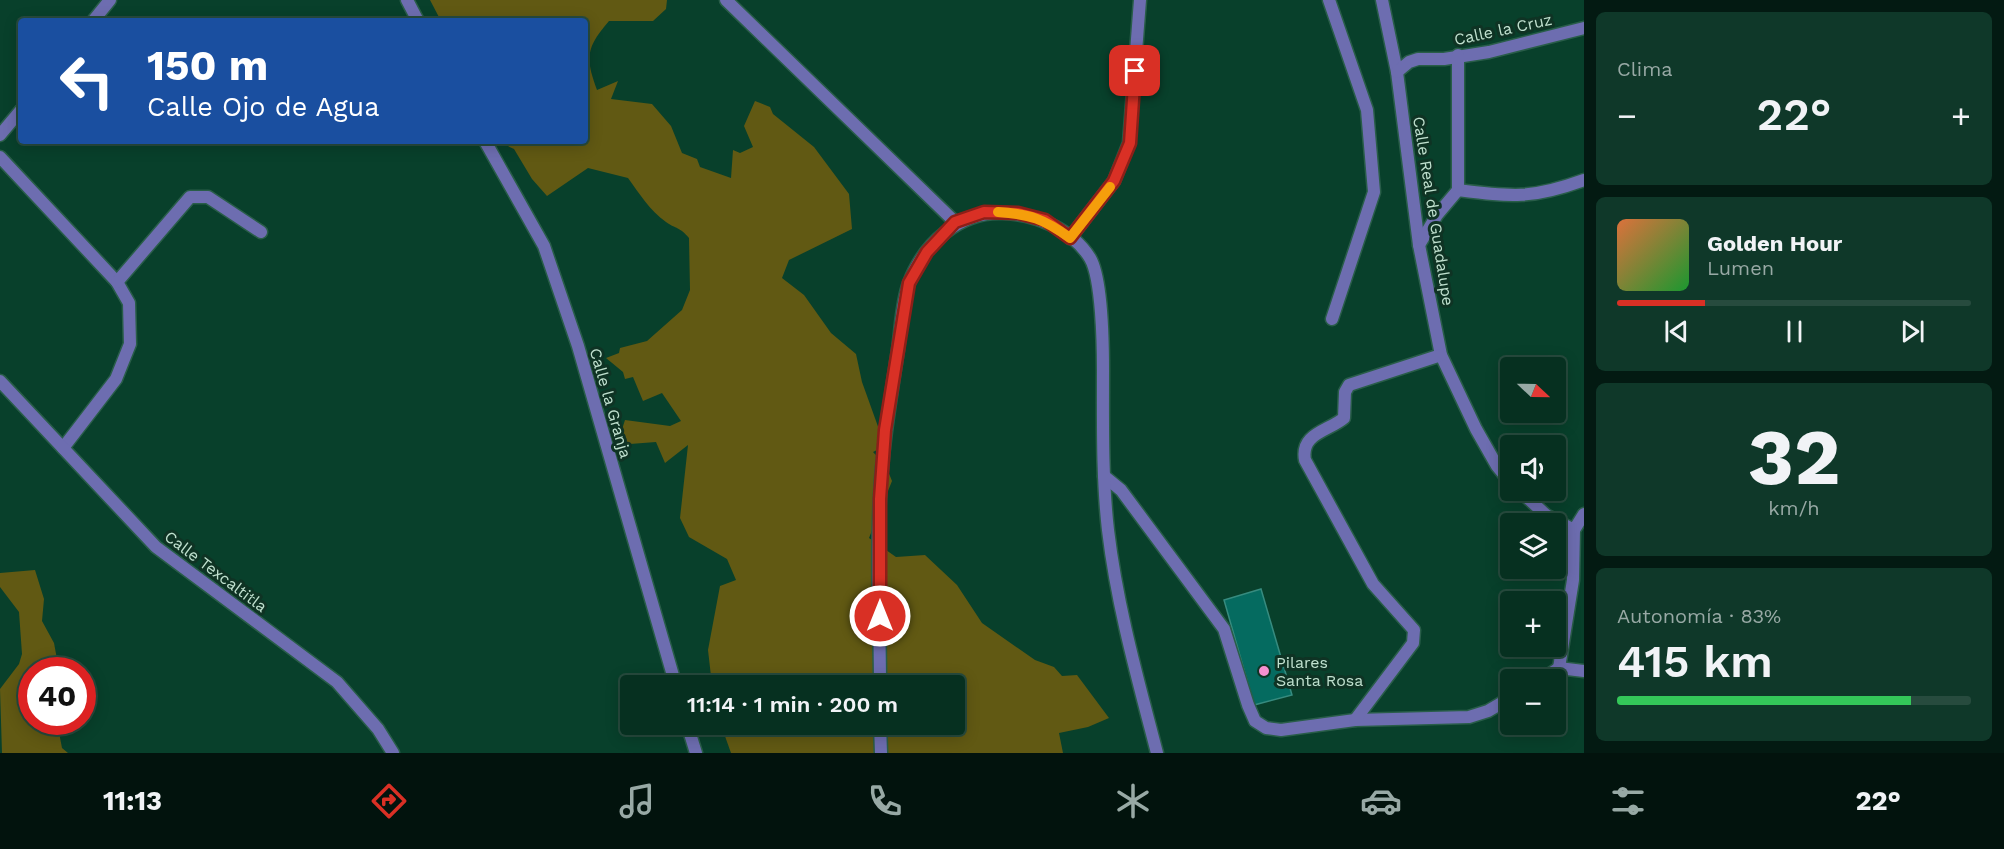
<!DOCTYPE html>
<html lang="es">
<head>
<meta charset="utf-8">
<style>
  body { margin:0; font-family:"Work Sans",sans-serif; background:#0f3829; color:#f1f3f6; height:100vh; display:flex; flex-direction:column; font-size:22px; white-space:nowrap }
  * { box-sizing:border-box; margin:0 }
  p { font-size:20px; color:#98a9a5 }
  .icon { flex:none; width:33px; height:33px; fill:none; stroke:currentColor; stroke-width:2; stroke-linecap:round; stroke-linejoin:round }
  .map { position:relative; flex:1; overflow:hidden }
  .details { display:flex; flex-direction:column; gap:12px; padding:12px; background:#031a12; width:420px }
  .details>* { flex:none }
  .guide { position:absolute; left:18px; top:18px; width:570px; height:126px; border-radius:6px; box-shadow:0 3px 15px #0003,0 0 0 2px #274b3e; background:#1a4fa0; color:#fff; overflow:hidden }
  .needle { width:39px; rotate:112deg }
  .buttons { position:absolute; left:1500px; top:357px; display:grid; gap:12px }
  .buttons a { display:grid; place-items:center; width:66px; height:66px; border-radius:6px; background:#063020; box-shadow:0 3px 15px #0003,0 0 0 2px #274b3e; font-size:30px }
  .speed { position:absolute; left:18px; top:657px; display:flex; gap:12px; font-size:30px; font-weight:700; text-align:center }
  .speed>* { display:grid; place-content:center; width:78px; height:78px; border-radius:50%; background:#063020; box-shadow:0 3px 15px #0003,0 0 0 2px #274b3e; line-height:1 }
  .speed .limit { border:9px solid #d22; background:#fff; color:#111 }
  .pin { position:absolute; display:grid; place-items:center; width:51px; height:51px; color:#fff; margin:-26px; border-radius:12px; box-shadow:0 3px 9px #0006 }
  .me { position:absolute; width:66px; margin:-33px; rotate:0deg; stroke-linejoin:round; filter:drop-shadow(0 0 4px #0008) }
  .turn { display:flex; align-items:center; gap:21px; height:126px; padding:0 30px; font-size:27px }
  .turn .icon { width:78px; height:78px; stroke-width:2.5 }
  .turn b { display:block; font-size:42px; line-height:51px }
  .big { font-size:45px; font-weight:600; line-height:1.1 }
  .details .widget { flex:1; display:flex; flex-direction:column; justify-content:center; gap:9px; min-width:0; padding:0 21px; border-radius:9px; background:#0f3829 }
  .details .dial { align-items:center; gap:0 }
  .dial b { font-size:78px; line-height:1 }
  .song { display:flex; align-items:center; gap:18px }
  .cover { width:72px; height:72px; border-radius:9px; background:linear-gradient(135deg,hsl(20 70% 55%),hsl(130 70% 35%)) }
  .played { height:6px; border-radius:3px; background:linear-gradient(90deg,#d93025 25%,#274b3e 25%) }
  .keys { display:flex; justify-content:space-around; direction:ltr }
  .heat { display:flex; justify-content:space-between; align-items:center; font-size:33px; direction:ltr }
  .charge { height:9px; border-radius:4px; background:linear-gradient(90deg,#34c759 83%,#274b3e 0) }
  .trip { position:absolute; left:620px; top:675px; width:345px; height:60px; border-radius:6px; background:#063020; box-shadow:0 3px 15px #0003,0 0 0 2px #274b3e; font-weight:600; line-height:60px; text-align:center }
  .tabs { display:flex; height:96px; justify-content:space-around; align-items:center; background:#02130d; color:#98a9a5 }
  .tabs .icon { width:42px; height:42px }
  .tabs .active { color:#d93025 }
  .tabs b { font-size:27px; color:#f1f3f6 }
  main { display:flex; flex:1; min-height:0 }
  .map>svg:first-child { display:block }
  .green { fill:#615913 }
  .building { fill:#056b60; stroke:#378b7f; stroke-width:1.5 }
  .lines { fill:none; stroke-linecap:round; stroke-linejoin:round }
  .minor-casing { stroke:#295d49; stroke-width:15 }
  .tertiary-casing { stroke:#295d49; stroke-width:15 }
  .minor { stroke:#6d6db0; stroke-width:12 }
  .tertiary { stroke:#6d6db0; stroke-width:12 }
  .route-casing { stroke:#8d1f18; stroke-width:15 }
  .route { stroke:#d93025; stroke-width:10 }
  .slow { stroke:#f59e0b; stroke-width:10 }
  .poi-dot { fill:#f690d0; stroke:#0f3324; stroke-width:2 }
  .labels { text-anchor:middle; stroke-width:6; stroke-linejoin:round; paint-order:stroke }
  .street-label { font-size:16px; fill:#c0e1cf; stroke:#0f3324 }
  .poi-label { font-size:16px; fill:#c0e1cf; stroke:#0f3324; text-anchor:start }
</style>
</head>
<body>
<main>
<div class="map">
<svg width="1584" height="753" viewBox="0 0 1584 753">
  <rect width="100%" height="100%" fill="#08402b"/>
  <g class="green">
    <path d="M 430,0 L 667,0 L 666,9 L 653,21 L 609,21 C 586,48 585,57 597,90 L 618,81 L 611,99 L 652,104 L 671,126 L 682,153 L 697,159 L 700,167 L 731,178 L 733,150 L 740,153 L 753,147 L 744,126 L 755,101 L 770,107 L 773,114 L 814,147 L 849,194 L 852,229 L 789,260 L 782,278 L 804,295 L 831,333 L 856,354 L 862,382 L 885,446 L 873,452 L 886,466 L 892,481 L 869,538 L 896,557 L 925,555 L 957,585 L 982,623 L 1035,660 L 1054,667 L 1062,676 L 1077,675 L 1109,718 L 1088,727 L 1059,733 L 1063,753 L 731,753 L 721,725 L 954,724 L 954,686 L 712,685 L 708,650 L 720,586 L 736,580 L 727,559 L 689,537 L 680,518 L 688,445 L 665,463 L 656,442 L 617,445 L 625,420 L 670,426 L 681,421 L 662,393 L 643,401 L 633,377 L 625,379 L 623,372 L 606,358 L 619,353 L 620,348 L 647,341 L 682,310 L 690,290 L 689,238 C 680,227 676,229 666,222 C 650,211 639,193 628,178 L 588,168 L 547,196 L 532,179 L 514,149 L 497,141 L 585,141 L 585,21 L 441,21 Z"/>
    <path d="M 35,570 L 44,599 L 42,621 L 54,643 L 59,670 L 32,670 L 32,722 L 57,722 L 62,748 L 68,753 L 2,753 L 0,689 L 19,664 L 22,654 L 19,612 L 0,587 L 0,573 Z"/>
  </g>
  <path class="building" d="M 1261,589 L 1292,695 L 1254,705 L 1224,600 Z"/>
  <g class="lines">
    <g class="minor-casing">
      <g id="minor">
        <path d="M 407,0 L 418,21"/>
        <path d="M 726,0 L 955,222"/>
        <path d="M 1329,0 L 1367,110 L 1374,192 L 1332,319"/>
        <path d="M 1382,0 L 1397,72 L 1419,245 L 1441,355 L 1476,429 L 1497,466 L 1510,482"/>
        <path d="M 93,21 L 110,0"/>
        <path d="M 1397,72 L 1409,62 L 1418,59 L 1444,59 L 1489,52 L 1584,28"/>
        <path d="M 0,135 L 21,110"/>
        <path d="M 485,141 L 544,246 L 578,346 L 676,686"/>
        <path d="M 0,157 L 117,282 L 129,303 L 130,344 L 116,379 L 63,448"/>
        <path d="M 1458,190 C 1512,197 1532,199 1584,180"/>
        <path d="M 1070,238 L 1114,181 L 1129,143 L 1140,0"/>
        <path d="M 1419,245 L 1437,215 L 1458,190 L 1458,55"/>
        <path d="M 117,282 L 190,197 L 208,197 L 261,232"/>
        <path d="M 0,381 L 156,547 L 337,682 L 378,729 L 393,753"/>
        <path d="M 1104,476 L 1121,490 L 1224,629 L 1248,705 L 1255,721 L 1266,728 L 1281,730 L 1355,720 L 1469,717 L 1488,711 L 1510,698"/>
        <path d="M 1519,490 L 1546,515 L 1574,530"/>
        <path d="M 1559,668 L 1573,580 L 1574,530 L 1584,514"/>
        <path d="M 1559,668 L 1584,671"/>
        <path d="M 1541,680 L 1559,668"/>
        <path d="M 1355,720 L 1413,643 L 1414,630 L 1373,584 L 1305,460 C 1300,433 1329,431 1344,418 L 1345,392 L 1349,385 L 1441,355"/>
        <path d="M 687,724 L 696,753"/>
      </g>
    </g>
    <g class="tertiary-casing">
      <g id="tertiary">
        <path d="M 880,686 C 880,623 876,560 880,497 C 882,450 890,403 897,356 C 901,333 901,304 909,283 C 924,243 960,211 1003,213 C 1035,214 1072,229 1090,258 C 1102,278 1103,346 1103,371 C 1103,424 1102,477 1108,530 C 1117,606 1138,680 1157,753"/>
        <path d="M 880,724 L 881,753"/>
      </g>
    </g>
    <use href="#minor" class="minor"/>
    <use href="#tertiary" class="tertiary"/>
  </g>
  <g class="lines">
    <g class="route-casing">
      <path id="route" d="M 880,616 L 880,499 L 885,430 L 909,283 L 927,252 L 955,222 L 984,212 L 1018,213 L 1045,220 L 1070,238 L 1114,181 L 1130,143 L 1135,71"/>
    </g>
    <use href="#route" class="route"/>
    <path class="slow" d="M 998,212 C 1030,214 1044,219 1070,238 L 1110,187"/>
  </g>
  <circle class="poi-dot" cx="1264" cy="671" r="6"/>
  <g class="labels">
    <g class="street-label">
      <text transform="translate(1503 29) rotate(-12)" y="6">Calle la Cruz</text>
      <text transform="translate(1434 211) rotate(81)" y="6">Calle Real de Guadalupe</text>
      <text transform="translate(611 403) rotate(74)" y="6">Calle la Granja</text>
      <text transform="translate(216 571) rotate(37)" y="6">Calle Texcaltitla</text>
    </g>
    <g class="poi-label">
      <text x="1276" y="668">Pilares<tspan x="1276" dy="18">Santa Rosa</tspan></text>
    </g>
  </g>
</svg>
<div class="buttons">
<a><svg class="needle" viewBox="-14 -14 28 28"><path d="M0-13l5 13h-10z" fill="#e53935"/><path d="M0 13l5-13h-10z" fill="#98a9a5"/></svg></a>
<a><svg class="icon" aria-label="sound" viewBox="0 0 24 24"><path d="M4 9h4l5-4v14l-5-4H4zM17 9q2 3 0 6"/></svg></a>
<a><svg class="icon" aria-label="layers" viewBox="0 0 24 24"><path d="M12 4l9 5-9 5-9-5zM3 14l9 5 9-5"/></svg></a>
<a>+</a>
<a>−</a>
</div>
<div class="speed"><div class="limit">40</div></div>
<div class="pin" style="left:1135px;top:71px;background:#d93025"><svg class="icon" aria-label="arrive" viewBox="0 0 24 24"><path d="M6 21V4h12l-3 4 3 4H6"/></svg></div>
<svg class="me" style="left:880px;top:616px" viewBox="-20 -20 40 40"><circle r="17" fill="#d93025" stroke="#fff" stroke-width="3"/><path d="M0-11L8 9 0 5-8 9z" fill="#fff"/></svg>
<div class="trip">11:14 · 1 min · 200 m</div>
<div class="guide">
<div class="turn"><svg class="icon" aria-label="left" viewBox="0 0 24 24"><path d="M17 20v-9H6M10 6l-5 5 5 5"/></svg><div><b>150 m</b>Calle Ojo de Agua</div></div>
</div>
</div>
<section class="details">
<div class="widget"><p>Clima</p>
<div class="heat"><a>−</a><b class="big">22°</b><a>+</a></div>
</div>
<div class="widget">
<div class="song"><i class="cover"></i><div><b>Golden Hour</b><p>Lumen</p></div></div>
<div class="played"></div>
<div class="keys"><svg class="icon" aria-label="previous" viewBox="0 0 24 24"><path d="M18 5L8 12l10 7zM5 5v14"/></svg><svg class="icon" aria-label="pause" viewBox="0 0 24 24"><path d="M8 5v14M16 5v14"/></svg><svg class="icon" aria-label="next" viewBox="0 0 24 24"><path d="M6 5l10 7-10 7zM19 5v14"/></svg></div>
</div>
<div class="widget dial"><b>32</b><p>km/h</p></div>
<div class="widget"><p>Autonomía · 83%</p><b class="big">415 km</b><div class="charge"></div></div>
</section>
</main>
<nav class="tabs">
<b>11:13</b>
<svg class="icon active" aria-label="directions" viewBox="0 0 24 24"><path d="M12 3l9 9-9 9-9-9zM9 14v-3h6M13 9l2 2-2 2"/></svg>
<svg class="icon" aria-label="music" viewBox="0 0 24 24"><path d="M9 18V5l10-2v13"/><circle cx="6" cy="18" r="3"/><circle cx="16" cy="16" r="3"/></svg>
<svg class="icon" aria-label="phone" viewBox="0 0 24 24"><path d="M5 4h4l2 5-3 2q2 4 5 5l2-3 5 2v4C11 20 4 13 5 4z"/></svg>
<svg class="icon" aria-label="climate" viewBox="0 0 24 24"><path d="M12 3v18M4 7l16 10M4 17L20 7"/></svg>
<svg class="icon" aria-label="car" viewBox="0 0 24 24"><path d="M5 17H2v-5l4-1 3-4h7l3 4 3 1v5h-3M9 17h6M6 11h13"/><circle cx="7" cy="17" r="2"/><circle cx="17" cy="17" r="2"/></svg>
<svg class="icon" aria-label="filters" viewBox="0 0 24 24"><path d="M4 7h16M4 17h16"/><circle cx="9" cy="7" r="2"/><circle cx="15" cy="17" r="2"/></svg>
<b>22°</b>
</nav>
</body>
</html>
